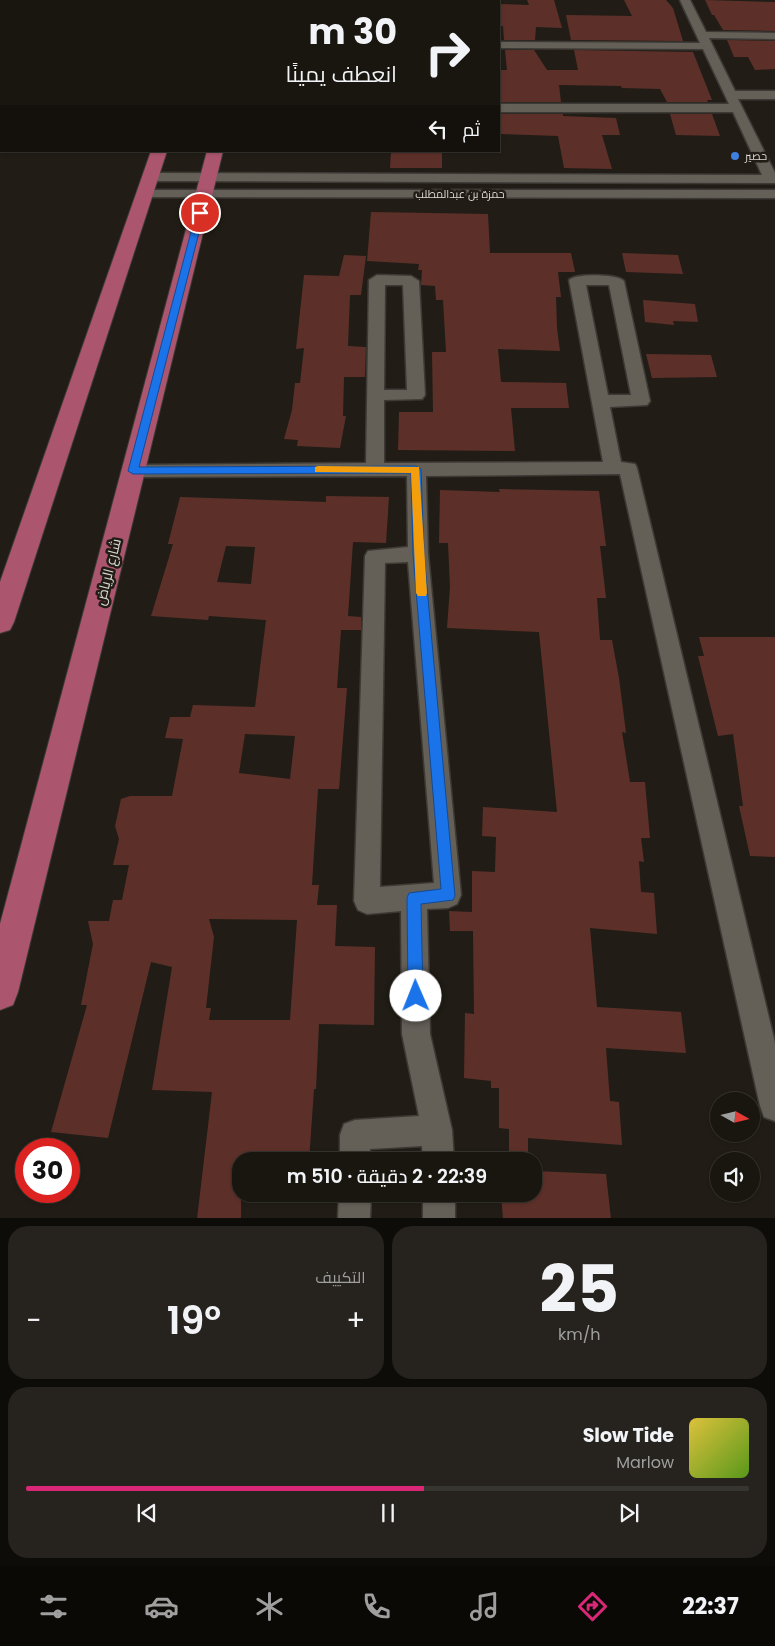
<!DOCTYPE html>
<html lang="ar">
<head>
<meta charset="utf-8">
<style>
  body { margin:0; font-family:Poppins,Cairo,sans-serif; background:#26231e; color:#f1f3f6; direction:rtl; height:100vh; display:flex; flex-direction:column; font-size:19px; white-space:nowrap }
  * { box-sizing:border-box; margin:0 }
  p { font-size:16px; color:#9f9f9f }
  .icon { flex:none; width:28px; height:28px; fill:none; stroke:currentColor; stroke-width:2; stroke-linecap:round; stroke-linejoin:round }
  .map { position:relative; height:1218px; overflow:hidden; direction:ltr }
  .panel { display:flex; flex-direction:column; gap:8px; padding:8px; background:#0e0c09; flex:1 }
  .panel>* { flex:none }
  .top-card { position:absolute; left:0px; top:0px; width:500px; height:152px; box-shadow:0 1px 4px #0004,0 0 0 1px #373530; direction:rtl; background:#191610; color:#f1f3f6; overflow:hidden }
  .needle { width:32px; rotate:98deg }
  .controls { position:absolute; left:710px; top:1092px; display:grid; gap:10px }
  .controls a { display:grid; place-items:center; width:50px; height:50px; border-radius:50%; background:#191610; box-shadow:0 1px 4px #0004,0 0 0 1px #373530; font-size:25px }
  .speed { position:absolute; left:15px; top:1138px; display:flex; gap:10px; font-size:25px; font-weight:700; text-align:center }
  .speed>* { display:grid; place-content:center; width:65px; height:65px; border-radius:50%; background:#191610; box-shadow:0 1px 4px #0004,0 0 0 1px #373530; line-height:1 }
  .speed .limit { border:8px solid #d22; background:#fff; color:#111 }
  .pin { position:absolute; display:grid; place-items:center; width:42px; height:42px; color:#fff; margin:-21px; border:2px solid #fff; border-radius:50%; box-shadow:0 1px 5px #0007 }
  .me { position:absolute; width:55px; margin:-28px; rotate:359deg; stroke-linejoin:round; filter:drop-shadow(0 0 4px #0008) }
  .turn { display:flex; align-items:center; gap:18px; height:105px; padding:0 20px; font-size:22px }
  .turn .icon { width:65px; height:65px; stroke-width:2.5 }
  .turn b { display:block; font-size:35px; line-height:42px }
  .then { display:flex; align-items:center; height:48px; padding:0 20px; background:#0003; gap:10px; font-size:19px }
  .big { font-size:38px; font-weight:600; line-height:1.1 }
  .panel .tile { flex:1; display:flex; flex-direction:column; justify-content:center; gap:8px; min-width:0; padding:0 18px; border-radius:20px; background:#26231e }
  .panel .dial { align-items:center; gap:0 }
  .dial b { font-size:65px; line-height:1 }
  .song { display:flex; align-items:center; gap:15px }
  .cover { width:60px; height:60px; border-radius:8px; background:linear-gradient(135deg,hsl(50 70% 55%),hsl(90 70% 35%)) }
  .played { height:5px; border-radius:2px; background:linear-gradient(90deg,#db2777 55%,#373530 55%) }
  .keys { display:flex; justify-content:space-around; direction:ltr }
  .heat { display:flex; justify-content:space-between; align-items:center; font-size:28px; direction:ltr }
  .panel .tiles { flex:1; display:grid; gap:8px; grid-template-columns:1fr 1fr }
  .tile:last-child { grid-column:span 2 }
  .trip { position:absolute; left:232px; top:1152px; width:310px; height:50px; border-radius:20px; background:#191610; box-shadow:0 1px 4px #0004,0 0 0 1px #373530; font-weight:600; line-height:50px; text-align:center; direction:rtl }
  .dock { display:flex; height:80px; justify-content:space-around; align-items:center; background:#0a0906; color:#9f9f9f }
  .dock .icon { width:35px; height:35px }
  .dock .active { color:#db2777 }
  .dock b { font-size:22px; color:#f1f3f6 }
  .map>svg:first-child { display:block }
  .building { fill:#5c3029; fill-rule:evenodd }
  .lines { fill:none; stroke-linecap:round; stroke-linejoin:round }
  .minor-casing { stroke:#3d3a36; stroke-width:3 }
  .major-casing { stroke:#3d3a36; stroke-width:2 }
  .minor { fill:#645f57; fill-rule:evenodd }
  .major { fill:#ab566e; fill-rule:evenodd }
  .route { fill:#1a73e8; stroke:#114b97 }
  .slow { fill:#f59e0b }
  .shop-dot { fill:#3f7fe0; stroke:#211d16; stroke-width:2 }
  .labels { text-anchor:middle; stroke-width:5; stroke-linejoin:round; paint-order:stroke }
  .far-poi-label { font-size:11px; fill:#dedbd6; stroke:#211d16; text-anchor:start }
  .far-street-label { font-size:11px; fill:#dedbd6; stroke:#211d16 }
  .street-label { font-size:14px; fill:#dedbd6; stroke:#211d16 }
</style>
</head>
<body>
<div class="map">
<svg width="775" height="1219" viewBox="0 0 775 1219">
  <rect width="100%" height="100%" fill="#211d16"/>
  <g class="building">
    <path d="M 527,0 L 554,0 L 562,28 L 536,27 L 535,40 L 504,40 L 503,26 L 499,26 L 499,4 L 529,5 Z"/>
    <path d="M 624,0 L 666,0 L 673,8 L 683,41 L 571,40 L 566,15 L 632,16 Z"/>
    <path d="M 705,0 L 775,2 L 775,31 L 723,30 L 714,15 L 712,15 Z"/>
    <path d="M 727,40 L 775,41 L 775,69 L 755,70 L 748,57 L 734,57 Z"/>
    <path d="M 505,50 L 534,50 L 547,70 L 578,70 L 574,50 L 693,52 L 712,100 L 707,100 L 708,102 L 667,102 L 660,89 L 622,88 L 621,86 L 559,85 L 561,102 L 499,102 L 499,70 L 507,70 Z"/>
    <path d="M 499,114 L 563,114 L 563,116 L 616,118 L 620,135 L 602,135 L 612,169 L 564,168 L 558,136 L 499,134 Z"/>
    <path d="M 670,114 L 712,114 L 720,136 L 676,135 Z"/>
    <path d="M 391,151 L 442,151 L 442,168 L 390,168 Z"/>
    <path d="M 371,212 L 488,214 L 490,253 L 571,253 L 575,272 L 558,272 L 561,297 L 556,297 L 557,328 L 560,351 L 498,349 L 501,382 L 566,383 L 569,408 L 511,408 L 515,451 L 398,450 L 399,412 L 433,412 L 432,352 L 446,352 L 443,300 L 436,300 L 435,286 L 421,285 L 422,270 L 418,270 L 419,264 L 367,261 Z"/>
    <path d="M 622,253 L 678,255 L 683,274 L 626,272 Z"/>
    <path d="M 344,255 L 366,256 L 361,295 L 350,295 L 348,346 L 366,347 L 365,377 L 344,377 L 343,416 L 346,416 L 340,448 L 297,446 L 298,440 L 284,439 L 292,410 L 295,383 L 300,383 L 304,348 L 296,349 L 304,275 L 339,276 Z"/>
    <path d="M 643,300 L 695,304 L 698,322 L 673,321 L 674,325 L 645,322 Z"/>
    <path d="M 646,354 L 711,355 L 717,377 L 652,378 Z"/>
    <path d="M 499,489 L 599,491 L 606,546 L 600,546 L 606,598 L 597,598 L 600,640 L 612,640 L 619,678 L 626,733 L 622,732 L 630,782 L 645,782 L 650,838 L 641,838 L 644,862 L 639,861 L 641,892 L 654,893 L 657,934 L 590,928 L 597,1007 L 681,1012 L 686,1053 L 606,1048 L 610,1101 L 619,1102 L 622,1145 L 528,1138 L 528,1160 L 509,1158 L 509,1129 L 499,1128 L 499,1088 L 491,1088 L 491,1081 L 464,1078 L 465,1013 L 474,1014 L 473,931 L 450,931 L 449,911 L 472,912 L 472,871 L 495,872 L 496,837 L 482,836 L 483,807 L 557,812 L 539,632 L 447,628 L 450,587 L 448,543 L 439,543 L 440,490 L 500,492 Z"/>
    <path d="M 326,496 L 389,497 L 386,543 L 353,542 L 348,616 L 361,617 L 361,630 L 341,630 L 337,688 L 347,688 L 339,789 L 318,789 L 312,885 L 319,885 L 317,905 L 337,905 L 335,946 L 375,947 L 374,1025 L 319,1024 L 316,1089 L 314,1089 L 309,1161 L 241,1161 L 241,1219 L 197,1219 L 212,1092 L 152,1090 L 172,967 L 151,962 L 108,1138 L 51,1132 L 87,1005 L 81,1005 L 93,944 L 88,921 L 109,921 L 113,900 L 122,900 L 129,865 L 113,865 L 119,839 L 115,826 L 121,799 L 130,796 L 172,796 L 183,739 L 165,738 L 170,717 L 190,717 L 193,705 L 255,707 L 266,620 L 209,616 L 208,620 L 151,616 L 173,544 L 168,544 L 180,497 L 326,502 ZM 226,546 L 255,547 L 251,584 L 217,582 ZM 245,734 L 295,736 L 290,779 L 239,773 ZM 209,919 L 297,920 L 290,1020 L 209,1020 L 211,1008 L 206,1008 L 214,937 Z"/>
    <path d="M 699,637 L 775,637 L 775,857 L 750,856 L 739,806 L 743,806 L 733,734 L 718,736 L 698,656 L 704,656 Z"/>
    <path d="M 534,1171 L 606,1174 L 611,1219 L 503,1219 L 501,1194 L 534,1194 Z"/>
  </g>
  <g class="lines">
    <g class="minor-casing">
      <g id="minor">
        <path d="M 680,0 L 690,0 L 706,32 L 775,33 L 775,39 L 709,38 L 735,91 L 775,91 L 775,99 L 738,99 L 775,173 L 775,183 L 151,181 L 144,177 L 151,173 L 762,175 L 733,112 L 499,112 L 499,104 L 729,104 L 703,49 L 499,48 L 499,42 L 700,43 Z"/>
        <path d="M 145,190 L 775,190 L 775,198 L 140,197 L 138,194 Z"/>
        <path d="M 377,275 L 411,276 L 419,281 L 425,395 L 422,399 L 384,400 L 384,463 L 603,462 L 569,280 C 575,273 618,274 624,281 L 650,401 L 647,405 L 610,407 L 621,462 L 635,464 L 637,468 L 775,1043 L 775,1121 L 764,1117 L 760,1106 L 620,474 L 426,476 L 428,554 L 461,895 L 457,904 L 448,908 L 427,909 L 430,1034 L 452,1130 L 454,1161 L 423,1161 L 422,1146 L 370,1149 L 370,1161 L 340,1161 L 340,1135 L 344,1124 L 355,1120 L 419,1116 L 402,1034 L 401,911 L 367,914 L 358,910 L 354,901 L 365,556 L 368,551 L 408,547 L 407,476 L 133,477 L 126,475 L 124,471 L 126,467 L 133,465 L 366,463 L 369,280 ZM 385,285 L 403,285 L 407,390 L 384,390 ZM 586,285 L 609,285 L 631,395 L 608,395 ZM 408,562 L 434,883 L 380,887 L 385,563 Z"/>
        <path d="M 339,1194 L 371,1194 L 370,1219 L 338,1219 Z"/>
        <rect x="423" y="1194" width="32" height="25"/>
      </g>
    </g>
    <g class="major-casing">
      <g id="major">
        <path d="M 202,0 L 216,0 L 216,1 L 203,1 Z"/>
        <path d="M 244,0 L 258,0 L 258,1 L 245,1 Z"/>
        <path d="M 151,151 L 167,151 L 14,622 L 10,630 L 0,633 L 0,582 Z"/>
        <path d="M 207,151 L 223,151 L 18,992 L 13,1005 L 0,1010 L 0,924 Z"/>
      </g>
    </g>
    <use href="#minor" class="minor"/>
    <use href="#major" class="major"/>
  </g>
  <path class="route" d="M 200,210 L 204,213 L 139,467 L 416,466 L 421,469 L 424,554 L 455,896 L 453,900 L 421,904 L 423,996 L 421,1001 L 416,1003 L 410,1001 L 408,996 L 407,898 L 409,893 L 441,889 L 413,554 L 411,473 L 133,474 L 128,471 L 196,213 Z"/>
  <path class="slow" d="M 318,466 L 419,467 L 427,593 L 426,596 L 418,596 L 416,593 L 411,473 L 315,472 L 315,467 Z"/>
  <circle class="shop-dot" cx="735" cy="156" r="5"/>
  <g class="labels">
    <g class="far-poi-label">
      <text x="745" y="160">حصير</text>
    </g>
    <g class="far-street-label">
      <text x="460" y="198">حمزة بن عبدالمطلب</text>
    </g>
    <g class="street-label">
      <text transform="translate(108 572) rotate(-76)" y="5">شارع الرياض</text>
    </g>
  </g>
</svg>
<div class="controls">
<a><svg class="needle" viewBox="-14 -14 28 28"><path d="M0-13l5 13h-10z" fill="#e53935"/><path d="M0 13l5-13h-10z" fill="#9f9f9f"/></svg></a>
<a><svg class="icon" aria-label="sound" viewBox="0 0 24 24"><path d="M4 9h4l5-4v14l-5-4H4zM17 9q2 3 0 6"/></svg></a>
</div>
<div class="speed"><div class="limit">30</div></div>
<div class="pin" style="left:200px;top:213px;background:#d93025"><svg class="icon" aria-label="arrive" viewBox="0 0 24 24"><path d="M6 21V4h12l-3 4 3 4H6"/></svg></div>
<svg class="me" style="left:416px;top:996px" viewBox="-20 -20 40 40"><circle r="19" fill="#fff"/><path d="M0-13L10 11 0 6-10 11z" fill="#1a73e8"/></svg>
<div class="trip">22:39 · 2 دقيقة · 510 m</div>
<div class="top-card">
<div class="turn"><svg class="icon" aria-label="right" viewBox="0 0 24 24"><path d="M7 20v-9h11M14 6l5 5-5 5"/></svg><div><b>30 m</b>انعطف يمينًا</div></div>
<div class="then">ثم<svg class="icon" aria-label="left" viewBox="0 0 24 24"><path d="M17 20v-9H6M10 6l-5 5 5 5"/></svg></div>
</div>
</div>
<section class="panel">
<div class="tiles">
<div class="tile dial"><b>25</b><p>km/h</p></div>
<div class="tile"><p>التكييف</p>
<div class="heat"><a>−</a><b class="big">19°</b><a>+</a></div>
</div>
<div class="tile">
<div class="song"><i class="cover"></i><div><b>Slow Tide</b><p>Marlow</p></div></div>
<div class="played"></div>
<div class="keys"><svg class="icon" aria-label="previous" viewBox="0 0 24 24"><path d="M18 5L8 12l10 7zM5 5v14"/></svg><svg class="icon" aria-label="pause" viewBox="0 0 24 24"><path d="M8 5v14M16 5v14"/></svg><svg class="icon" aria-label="next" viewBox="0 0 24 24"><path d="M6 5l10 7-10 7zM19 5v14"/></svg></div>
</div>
</div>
</section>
<nav class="dock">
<b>22:37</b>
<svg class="icon active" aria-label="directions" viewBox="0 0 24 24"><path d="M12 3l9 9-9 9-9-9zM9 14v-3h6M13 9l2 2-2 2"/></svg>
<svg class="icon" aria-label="music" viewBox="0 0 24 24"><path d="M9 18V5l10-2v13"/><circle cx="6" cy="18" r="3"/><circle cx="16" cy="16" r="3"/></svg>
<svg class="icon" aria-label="phone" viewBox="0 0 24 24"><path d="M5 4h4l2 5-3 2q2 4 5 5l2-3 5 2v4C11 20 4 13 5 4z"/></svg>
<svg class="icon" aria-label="climate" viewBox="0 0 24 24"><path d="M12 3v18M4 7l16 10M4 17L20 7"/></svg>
<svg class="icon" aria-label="car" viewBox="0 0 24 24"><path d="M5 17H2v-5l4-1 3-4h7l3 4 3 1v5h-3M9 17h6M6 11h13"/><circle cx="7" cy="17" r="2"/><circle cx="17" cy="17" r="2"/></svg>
<svg class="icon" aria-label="filters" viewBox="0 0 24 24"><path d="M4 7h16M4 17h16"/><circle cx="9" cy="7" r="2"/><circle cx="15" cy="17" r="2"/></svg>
</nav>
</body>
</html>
